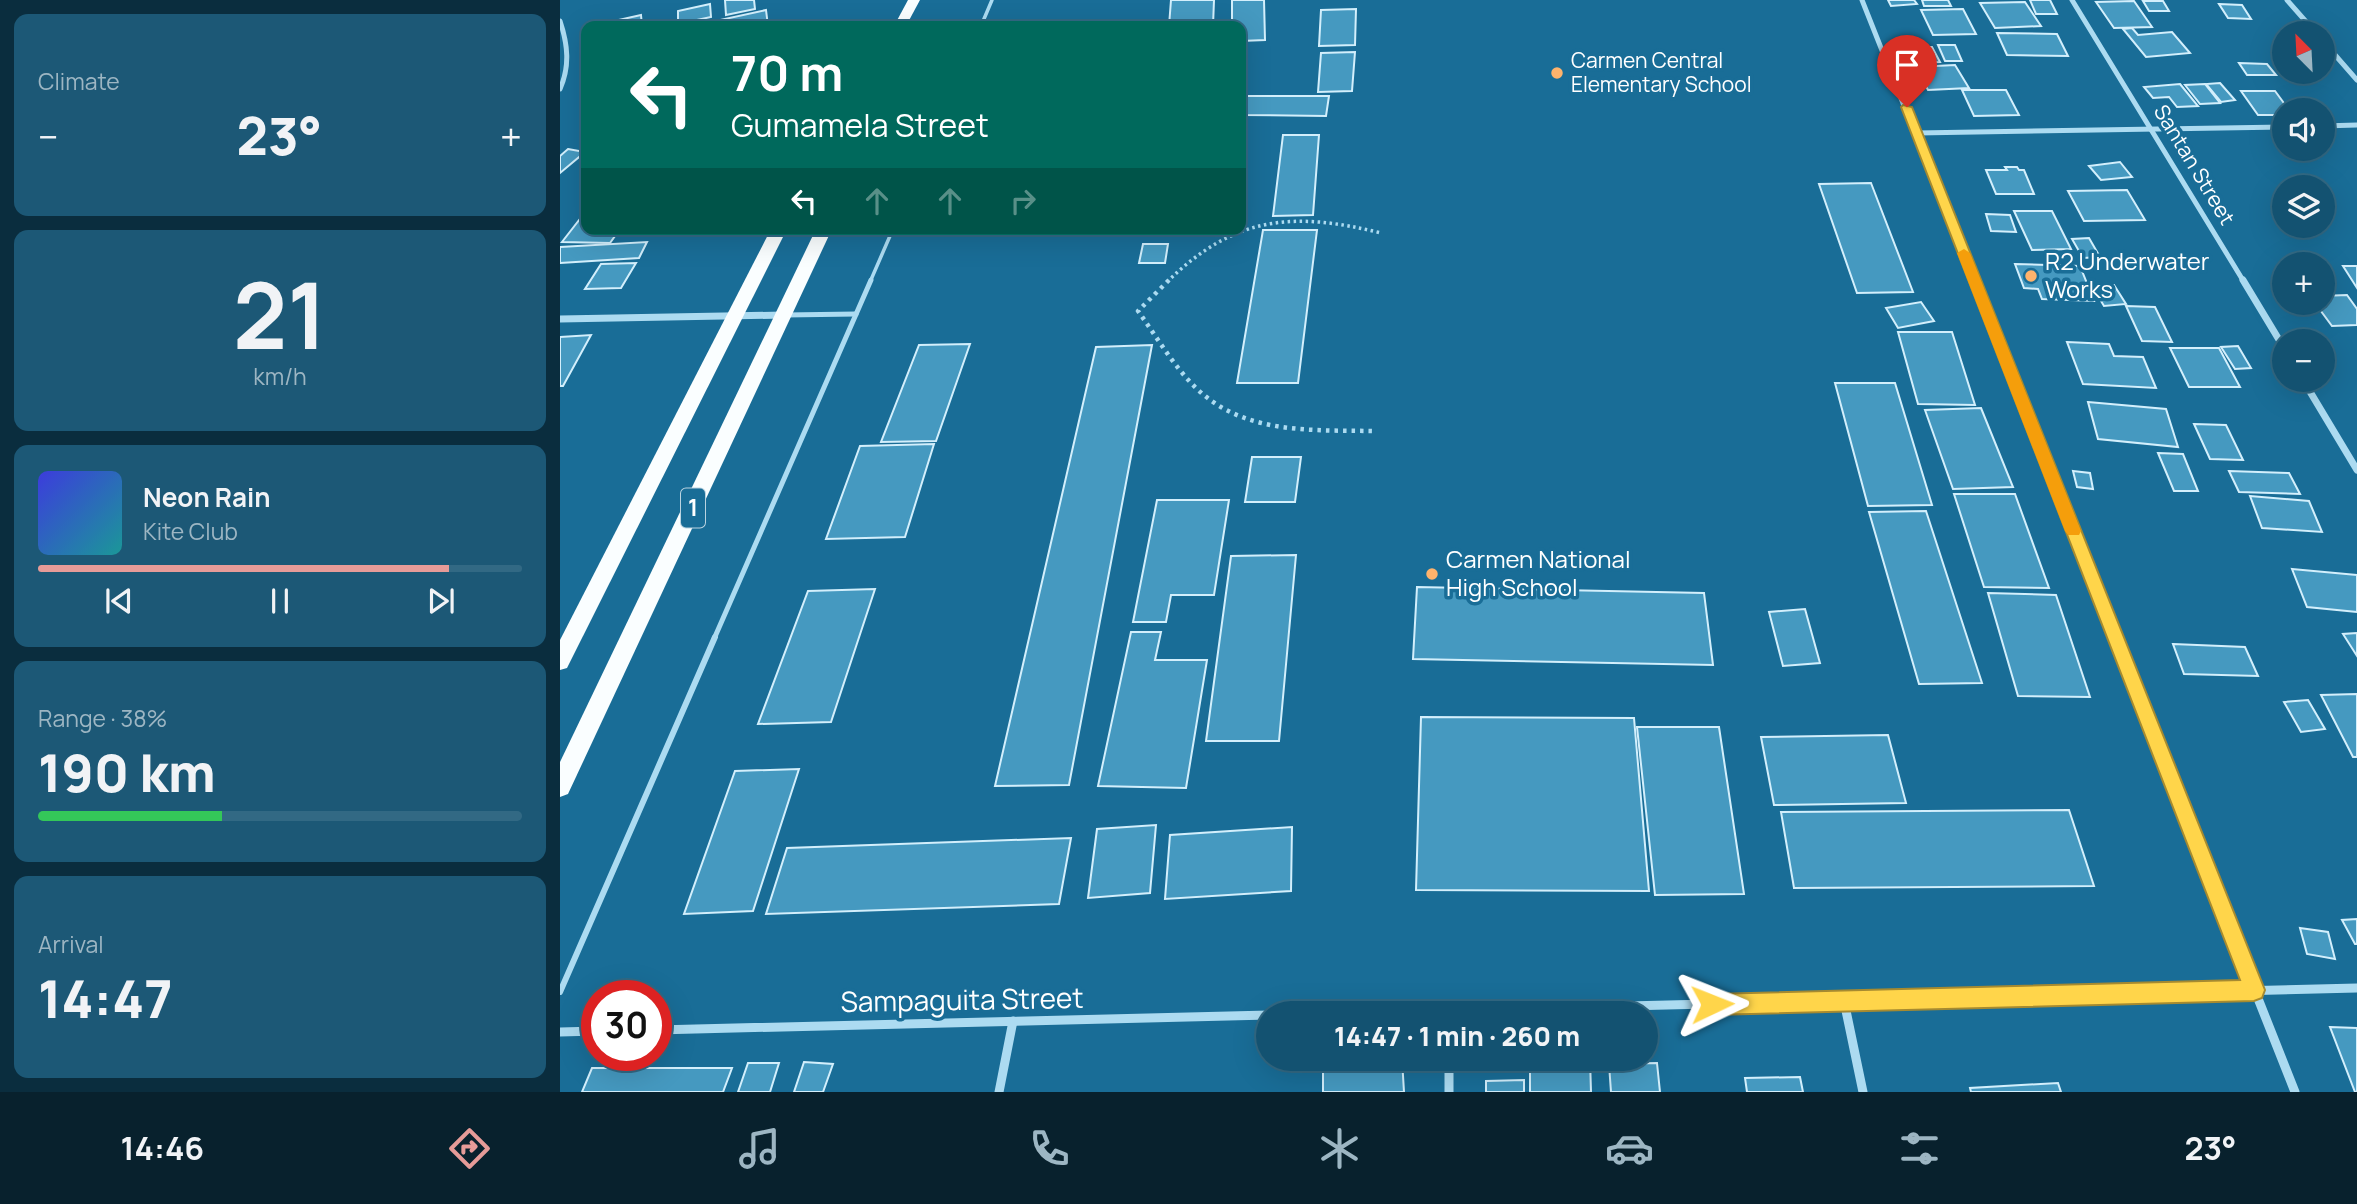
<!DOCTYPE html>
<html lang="en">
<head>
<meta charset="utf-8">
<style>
  body { margin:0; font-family:Manrope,sans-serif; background:#1c5876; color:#f1f3f6; height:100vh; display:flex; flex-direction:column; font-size:26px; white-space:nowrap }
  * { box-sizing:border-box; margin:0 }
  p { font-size:23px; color:#9db6c3 }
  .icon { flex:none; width:38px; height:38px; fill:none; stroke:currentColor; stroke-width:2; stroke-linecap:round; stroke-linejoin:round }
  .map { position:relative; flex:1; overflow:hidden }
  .drawer { display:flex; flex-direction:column; gap:14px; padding:14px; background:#0a2d3e; width:560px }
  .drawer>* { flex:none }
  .hud { position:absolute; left:21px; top:21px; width:665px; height:214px; border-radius:14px; box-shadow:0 7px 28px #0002,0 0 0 2px #326984; background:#00695c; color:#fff; overflow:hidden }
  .needle { width:46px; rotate:336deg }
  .controls { position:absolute; left:1712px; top:21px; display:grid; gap:14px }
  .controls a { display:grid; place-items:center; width:63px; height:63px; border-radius:50%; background:#135271; box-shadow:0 7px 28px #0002,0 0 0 2px #326984; font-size:35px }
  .speed { position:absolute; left:21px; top:980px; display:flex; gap:14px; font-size:35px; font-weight:700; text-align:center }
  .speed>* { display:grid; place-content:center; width:91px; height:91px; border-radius:50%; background:#135271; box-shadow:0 7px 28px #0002,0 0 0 2px #326984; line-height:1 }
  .speed .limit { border:10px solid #d22; background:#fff; color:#111 }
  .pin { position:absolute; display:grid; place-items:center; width:60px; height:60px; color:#fff; margin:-72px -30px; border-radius:50% 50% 50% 0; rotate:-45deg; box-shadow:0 0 7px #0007 }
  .pin .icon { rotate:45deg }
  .me { position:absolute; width:77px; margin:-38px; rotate:88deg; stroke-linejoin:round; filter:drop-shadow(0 0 5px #0008) }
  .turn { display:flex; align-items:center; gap:24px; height:147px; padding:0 35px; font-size:32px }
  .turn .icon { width:91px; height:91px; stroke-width:2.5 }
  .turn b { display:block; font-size:49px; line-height:60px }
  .lanes { display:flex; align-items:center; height:66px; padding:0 35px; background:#0003; justify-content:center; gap:35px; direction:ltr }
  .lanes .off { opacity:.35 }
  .big { font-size:52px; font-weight:800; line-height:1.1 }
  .drawer .widget { flex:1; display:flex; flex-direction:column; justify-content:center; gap:10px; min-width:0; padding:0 24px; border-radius:14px; background:#1c5876 }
  .drawer .dial { align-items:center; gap:0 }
  .dial b { font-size:91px; line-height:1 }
  .song { display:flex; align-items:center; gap:21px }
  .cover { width:84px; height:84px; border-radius:10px; background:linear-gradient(135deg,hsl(240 70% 55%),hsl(180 70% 35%)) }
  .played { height:7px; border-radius:4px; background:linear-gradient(90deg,#e69b98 85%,#326984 85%) }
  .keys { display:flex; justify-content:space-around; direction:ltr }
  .heat { display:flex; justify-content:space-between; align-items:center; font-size:38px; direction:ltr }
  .charge { height:10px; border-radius:5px; background:linear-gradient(90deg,#34c759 38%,#326984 0) }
  .trip { position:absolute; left:696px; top:1001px; width:402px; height:70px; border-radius:35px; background:#135271; box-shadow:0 7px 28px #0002,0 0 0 2px #326984; font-weight:800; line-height:70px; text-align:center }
  .menu { display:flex; height:112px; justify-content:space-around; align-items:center; background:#08212d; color:#9db6c3 }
  .menu .icon { width:49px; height:49px }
  .menu .current { color:#e69b98 }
  .menu b { font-size:32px; color:#f1f3f6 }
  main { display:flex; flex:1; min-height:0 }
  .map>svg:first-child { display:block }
  .building { fill:#4599c0; stroke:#d3effc; stroke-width:2 }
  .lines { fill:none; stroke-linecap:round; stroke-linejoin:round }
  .path-far1 { stroke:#acdbf1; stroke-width:3.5; stroke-dasharray:2.5 3.5; stroke-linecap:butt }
  .path { stroke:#acdbf1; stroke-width:4.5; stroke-dasharray:3.5 5; stroke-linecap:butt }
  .service-far2 { stroke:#acdbf1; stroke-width:3.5 }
  .service-far1 { stroke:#acdbf1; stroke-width:5 }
  .service { stroke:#acdbf1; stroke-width:6 }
  .minor-far2 { stroke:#acdbf1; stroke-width:5 }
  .minor-far1 { stroke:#acdbf1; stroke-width:7 }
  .minor { stroke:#acdbf1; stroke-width:9 }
  .trunk { fill:#fafeff; fill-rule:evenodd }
  .route { fill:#ffd54a; stroke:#a68a30; stroke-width:2 }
  .slow { fill:#f59e0b }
  .poi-dot { fill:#ffb36c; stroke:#196d97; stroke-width:2.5 }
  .labels { text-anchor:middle; stroke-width:7; stroke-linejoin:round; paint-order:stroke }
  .far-poi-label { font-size:21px; fill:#fff; stroke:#196d97; text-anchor:start }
  .far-street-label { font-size:21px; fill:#fff; stroke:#196d97 }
  .shield { fill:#196d97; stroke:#bad3e0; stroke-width:2 }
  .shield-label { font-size:23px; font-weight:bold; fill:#fff }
  .poi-label { font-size:24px; fill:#fff; stroke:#196d97; text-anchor:start }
  .near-street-label { font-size:28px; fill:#fff; stroke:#196d97 }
</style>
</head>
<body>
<main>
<section class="drawer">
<div class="widget"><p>Climate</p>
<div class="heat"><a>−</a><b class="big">23°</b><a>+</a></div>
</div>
<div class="widget dial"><b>21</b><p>km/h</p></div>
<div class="widget">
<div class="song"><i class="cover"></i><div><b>Neon Rain</b><p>Kite Club</p></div></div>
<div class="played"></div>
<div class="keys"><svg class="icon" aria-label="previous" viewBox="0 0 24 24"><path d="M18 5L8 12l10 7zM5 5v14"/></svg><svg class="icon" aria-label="pause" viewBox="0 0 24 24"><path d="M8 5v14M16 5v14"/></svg><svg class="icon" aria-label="next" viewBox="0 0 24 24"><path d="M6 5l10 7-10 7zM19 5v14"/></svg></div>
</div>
<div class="widget"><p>Range · 38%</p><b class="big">190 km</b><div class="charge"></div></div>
<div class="widget"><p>Arrival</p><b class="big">14:47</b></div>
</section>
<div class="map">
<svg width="1797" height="1092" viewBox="0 0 1797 1092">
  <rect width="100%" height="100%" fill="#196d97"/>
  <g class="building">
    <path d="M 165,0 L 194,0 L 195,9 L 166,15 Z"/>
    <path d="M 611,0 L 654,0 L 653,26 L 609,26 Z"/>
    <path d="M 672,0 L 704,0 L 705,40 L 681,41 L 681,26 L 672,26 Z"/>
    <path d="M 1328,0 L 1354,0 L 1357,4 L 1331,6 Z"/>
    <path d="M 1362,0 L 1388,0 L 1391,6 L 1364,6 Z"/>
    <path d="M 1470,0 L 1490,0 L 1497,14 L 1476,14 Z"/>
    <path d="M 1574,1 L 1592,27 L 1554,28 L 1536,2 Z"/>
    <path d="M 1583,1 L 1603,1 L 1609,11 L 1589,11 Z"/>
    <path d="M 1465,2 L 1481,26 L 1435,28 L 1420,3 Z"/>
    <path d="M 150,4 L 151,17 L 118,24 L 118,11 Z"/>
    <path d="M 1659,4 L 1682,5 L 1691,19 L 1668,18 Z"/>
    <path d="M 796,9 L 795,45 L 759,46 L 761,10 Z"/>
    <path d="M 1403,9 L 1416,34 L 1373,35 L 1361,10 Z"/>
    <path d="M 206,10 L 208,26 L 160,26 L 160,20 Z"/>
    <path d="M 81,15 L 82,26 L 45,26 L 45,23 Z"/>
    <path d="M 1572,28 L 1578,35 L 1612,32 L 1630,53 L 1586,57 L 1563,29 Z"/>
    <path d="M 1437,33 L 1497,34 L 1508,56 L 1447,55 Z"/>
    <path d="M 1378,45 L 1395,45 L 1402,61 L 1385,61 Z"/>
    <path d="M 1349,47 L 1372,47 L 1380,62 L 1356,63 Z"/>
    <path d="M 795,52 L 792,91 L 758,92 L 761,53 Z"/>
    <path d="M 1679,63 L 1707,64 L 1716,75 L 1687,75 Z"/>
    <path d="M 1395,65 L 1409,88 L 1368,90 L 1356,67 Z"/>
    <path d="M 1660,83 L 1675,100 L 1661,102 L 1646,84 Z"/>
    <path d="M 1620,84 L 1638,106 L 1617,107 L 1609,97 L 1593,98 L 1584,87 Z"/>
    <path d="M 1645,84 L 1660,103 L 1640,104 L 1625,85 Z"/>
    <path d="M 1402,90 L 1446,90 L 1459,115 L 1414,116 Z"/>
    <path d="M 1681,91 L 1715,91 L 1729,110 L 1724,110 L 1724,115 L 1698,115 Z"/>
    <path d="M 681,96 L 769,96 L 766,116 L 681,115 Z"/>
    <path d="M 723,135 L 759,135 L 753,215 L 713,216 Z"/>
    <path d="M 8,149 L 25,152 L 0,173 L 0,156 Z"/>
    <path d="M 1560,162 L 1572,177 L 1541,180 L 1529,166 Z"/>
    <path d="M 1445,167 L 1457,167 L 1459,170 L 1464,170 L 1474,194 L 1436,194 L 1426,170 L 1447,170 Z"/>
    <path d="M 1311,183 L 1353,292 L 1297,293 L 1259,184 Z"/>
    <path d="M 1567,190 L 1585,220 L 1524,221 L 1508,191 Z"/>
    <path d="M 1454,211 L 1492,211 L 1511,249 L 1472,250 Z"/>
    <path d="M 1426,214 L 1450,215 L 1456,232 L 1431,231 Z"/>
    <path d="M 23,215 L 26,215 L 26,229 L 60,229 L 50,243 L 2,242 Z"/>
    <path d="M 584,229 L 633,229 L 632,233 L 583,233 Z"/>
    <path d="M 703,230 L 757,230 L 738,383 L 677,383 Z"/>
    <path d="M 1529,238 L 1540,257 L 1523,258 L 1512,239 Z"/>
    <path d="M 87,242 L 79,258 L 0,263 L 0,247 Z"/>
    <path d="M 583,244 L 608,244 L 605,263 L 579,263 Z"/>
    <path d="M 76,263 L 61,288 L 25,289 L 41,264 Z"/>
    <path d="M 1455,264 L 1520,266 L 1534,301 L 1482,299 L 1478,289 L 1464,288 Z"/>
    <path d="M 1783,266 L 1797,266 L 1797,288 Z"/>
    <path d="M 1554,285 L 1566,304 L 1544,306 L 1532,286 Z"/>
    <path d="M 1787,295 L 1797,309 L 1797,325 L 1772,326 L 1755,303 L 1762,303 L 1762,296 Z"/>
    <path d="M 1361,302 L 1374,321 L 1338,328 L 1326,308 Z"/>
    <path d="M 1566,306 L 1595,307 L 1612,342 L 1582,341 Z"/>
    <path d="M 1338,332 L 1392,332 L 1415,405 L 1358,404 Z"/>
    <path d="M 31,335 L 3,386 L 0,386 L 0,337 Z"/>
    <path d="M 1507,342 L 1549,344 L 1554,356 L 1583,357 L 1596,388 L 1523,384 Z"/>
    <path d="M 410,344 L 376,441 L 321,442 L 359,345 Z"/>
    <path d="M 592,345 L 509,785 L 435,786 L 536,347 Z"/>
    <path d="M 1678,346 L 1691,368 L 1675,369 L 1661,347 Z"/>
    <path d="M 1610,348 L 1659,348 L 1680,387 L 1629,387 Z"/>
    <path d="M 1275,383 L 1335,383 L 1372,505 L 1308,506 Z"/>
    <path d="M 1528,402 L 1606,409 L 1618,447 L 1538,439 Z"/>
    <path d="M 1421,408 L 1453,487 L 1393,489 L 1365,410 Z"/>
    <path d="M 1634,424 L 1666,425 L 1683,460 L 1650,459 Z"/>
    <path d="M 374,444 L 345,537 L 266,539 L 300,446 Z"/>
    <path d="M 1598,453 L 1623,454 L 1638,491 L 1614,491 Z"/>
    <path d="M 692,457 L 741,457 L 735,502 L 685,502 Z"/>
    <path d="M 1513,471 L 1530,473 L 1533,489 L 1517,487 Z"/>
    <path d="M 1669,471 L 1729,473 L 1740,494 L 1679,492 Z"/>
    <path d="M 1394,494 L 1455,494 L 1489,588 L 1424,587 Z"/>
    <path d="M 1690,496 L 1749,501 L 1762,532 L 1702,528 Z"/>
    <path d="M 597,500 L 669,500 L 654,595 L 611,595 L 606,622 L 573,622 Z"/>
    <path d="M 1366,511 L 1422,683 L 1359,684 L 1309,512 Z"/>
    <path d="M 736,555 L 719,741 L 646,741 L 671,556 Z"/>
    <path d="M 1732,569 L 1797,575 L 1797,612 L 1747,607 Z"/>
    <path d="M 857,587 L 1144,593 L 1153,665 L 853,659 Z"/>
    <path d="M 315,589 L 271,722 L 198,724 L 248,591 Z"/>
    <path d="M 1428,593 L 1496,595 L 1530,697 L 1458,696 Z"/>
    <path d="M 1245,609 L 1260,663 L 1223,666 L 1209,612 Z"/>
    <path d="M 571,632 L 601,632 L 595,660 L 647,660 L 626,788 L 538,786 Z"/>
    <path d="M 1797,633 L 1797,656 L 1783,634 Z"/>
    <path d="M 1613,644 L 1685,647 L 1698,676 L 1624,674 Z"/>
    <path d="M 1797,694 L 1797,757 L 1793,757 L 1761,695 Z"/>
    <path d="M 1748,700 L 1765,729 L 1741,732 L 1724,702 Z"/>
    <path d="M 861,717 L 1074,718 L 1089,891 L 856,890 Z"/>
    <path d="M 1077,727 L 1159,727 L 1184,894 L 1095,895 Z"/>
    <path d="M 1328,735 L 1346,803 L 1214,805 L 1201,737 Z"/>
    <path d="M 239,769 L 193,911 L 124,914 L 175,771 Z"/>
    <path d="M 1509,810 L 1534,886 L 1234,888 L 1221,812 Z"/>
    <path d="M 596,825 L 590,893 L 528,898 L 537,829 Z"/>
    <path d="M 732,827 L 731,891 L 605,899 L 610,835 Z"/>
    <path d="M 511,838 L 499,904 L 206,914 L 227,848 Z"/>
    <path d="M 1797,919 L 1797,944 L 1795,944 L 1782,920 Z"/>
    <path d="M 1740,928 L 1768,932 L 1775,959 L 1747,954 Z"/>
    <path d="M 1770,1027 L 1797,1028 L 1797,1092 L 1795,1092 Z"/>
    <path d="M 842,1059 L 844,1092 L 763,1092 L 763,1060 Z"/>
    <path d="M 970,1059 L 1030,1059 L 1031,1092 L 970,1092 Z"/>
    <path d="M 244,1062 L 273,1064 L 263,1092 L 234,1092 Z"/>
    <path d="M 188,1063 L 219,1063 L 210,1092 L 178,1092 Z"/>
    <path d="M 1097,1063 L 1100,1092 L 1051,1092 L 1049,1064 Z"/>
    <path d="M 32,1068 L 172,1068 L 163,1092 L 22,1092 Z"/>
    <path d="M 1240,1077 L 1243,1092 L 1187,1092 L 1185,1078 Z"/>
    <path d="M 964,1080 L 964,1092 L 926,1092 L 926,1081 Z"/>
    <path d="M 1498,1083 L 1501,1092 L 1411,1092 L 1410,1088 Z"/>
  </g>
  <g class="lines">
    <path class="path-far1" d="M 607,282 C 674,216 733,211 821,233"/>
    <path class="path" d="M 609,280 L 578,311 C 599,340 618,374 645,396 C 692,434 755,430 812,431"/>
    <g class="service-far2">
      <path d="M 421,26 L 432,0"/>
      <path d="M 310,282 L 333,229"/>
    </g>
    <g class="service-far1">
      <path d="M 225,315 L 296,314"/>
      <path d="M 154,639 L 311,280"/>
    </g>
    <path class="service" d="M 0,992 L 155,637"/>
    <g class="minor-far2">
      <path d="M 1302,0 L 1414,282"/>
      <path d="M 1512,0 L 1684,282"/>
      <path d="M 1727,0 L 1756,33"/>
      <path d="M 0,21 C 8,45 10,66 0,89"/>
      <path d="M 1762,40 L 1797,80"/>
      <path d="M 1762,126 L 1797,125"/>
      <path d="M 1357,133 L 1724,127"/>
    </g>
    <g class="minor-far1">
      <path d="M 1413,280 L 1555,639"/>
      <path d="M 1683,280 L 1724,348"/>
      <path d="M 0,319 L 223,315"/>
      <path d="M 1743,380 L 1797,470"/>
    </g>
    <g class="minor">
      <path d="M 1555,637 L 1735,1092"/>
      <path d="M 1284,1001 L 1303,1092"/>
      <path d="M 780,1013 L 1797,988"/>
      <path d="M 96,1030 L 709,1015"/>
      <path d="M 0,1032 L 37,1031"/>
      <path d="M 889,1059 L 889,1092"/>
      <path d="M 439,1092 L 453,1021"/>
    </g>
    <g class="trunk">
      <path d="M 348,0 L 360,0 L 346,26 L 334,26 Z"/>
      <path d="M 211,229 L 227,229 L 7,668 L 0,670 L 0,640 Z"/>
      <path d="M 256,229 L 272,229 L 8,794 L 0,797 L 0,762 Z"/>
    </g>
  </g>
  <path class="route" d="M 1343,105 L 1352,107 L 1705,990 L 1702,998 L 1694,1001 L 1152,1015 L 1145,1012 L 1142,1004 L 1145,997 L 1152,994 L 1680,980 L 1341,107 Z"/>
  <path class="slow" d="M 1404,249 L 1410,253 L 1521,531 L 1519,535 L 1508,535 L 1505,531 L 1397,253 Z"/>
  <g class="poi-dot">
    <circle cx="997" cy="73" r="7"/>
    <circle cx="1471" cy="276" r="7"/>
    <circle cx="872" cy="574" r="7"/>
  </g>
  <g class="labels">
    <g class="far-poi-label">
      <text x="1011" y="68">Carmen Central<tspan x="1011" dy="24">Elementary School</tspan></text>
    </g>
    <g class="far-street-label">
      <text transform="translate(1634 165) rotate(59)" y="7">Santan Street</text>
    </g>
    <rect class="shield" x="121" y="488.5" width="24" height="39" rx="5"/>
    <g class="shield-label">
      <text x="133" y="516">1</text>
    </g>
    <g class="poi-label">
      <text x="1485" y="270">R2 Underwater<tspan x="1485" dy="28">Works</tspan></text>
      <text x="886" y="568">Carmen National<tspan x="886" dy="28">High School</tspan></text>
    </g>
    <g class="near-street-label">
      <text transform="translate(402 1000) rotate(-1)" y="10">Sampaguita Street</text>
    </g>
  </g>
</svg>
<div class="controls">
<a><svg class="needle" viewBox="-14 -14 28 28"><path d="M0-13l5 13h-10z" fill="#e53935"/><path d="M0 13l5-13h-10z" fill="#9db6c3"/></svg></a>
<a><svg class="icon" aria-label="sound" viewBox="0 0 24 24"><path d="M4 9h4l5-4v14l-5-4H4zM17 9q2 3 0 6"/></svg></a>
<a><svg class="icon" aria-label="layers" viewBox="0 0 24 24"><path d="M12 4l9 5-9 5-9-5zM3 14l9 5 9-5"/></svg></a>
<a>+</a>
<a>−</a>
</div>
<div class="speed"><div class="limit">30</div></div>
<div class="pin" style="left:1347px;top:107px;background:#d93025"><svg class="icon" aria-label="arrive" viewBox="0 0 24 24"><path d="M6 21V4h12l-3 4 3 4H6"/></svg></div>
<svg class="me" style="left:1152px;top:1004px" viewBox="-20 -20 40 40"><path d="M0-17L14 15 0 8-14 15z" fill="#ffd54a" stroke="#fff" stroke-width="4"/></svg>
<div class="trip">14:47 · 1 min · 260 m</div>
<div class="hud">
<div class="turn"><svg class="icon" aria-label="left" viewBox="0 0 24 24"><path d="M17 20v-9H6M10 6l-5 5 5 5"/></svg><div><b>70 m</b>Gumamela Street</div></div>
<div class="lanes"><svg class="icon" aria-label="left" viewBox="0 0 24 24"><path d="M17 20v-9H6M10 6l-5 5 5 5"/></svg><svg class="icon off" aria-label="ahead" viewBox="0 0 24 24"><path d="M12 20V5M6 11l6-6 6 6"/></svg><svg class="icon off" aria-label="ahead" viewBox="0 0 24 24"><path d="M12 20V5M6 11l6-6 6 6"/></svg><svg class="icon off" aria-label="right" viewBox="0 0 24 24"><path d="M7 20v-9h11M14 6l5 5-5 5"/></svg></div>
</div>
</div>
</main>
<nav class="menu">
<b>14:46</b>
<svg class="icon current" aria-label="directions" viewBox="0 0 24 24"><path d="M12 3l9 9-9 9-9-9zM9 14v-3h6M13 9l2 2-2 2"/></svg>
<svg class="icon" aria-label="music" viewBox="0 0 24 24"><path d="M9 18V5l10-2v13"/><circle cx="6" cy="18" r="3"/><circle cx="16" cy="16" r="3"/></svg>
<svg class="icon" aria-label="phone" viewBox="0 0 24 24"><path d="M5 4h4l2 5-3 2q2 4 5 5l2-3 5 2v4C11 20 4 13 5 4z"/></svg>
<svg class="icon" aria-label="climate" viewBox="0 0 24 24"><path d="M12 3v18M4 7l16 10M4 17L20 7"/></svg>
<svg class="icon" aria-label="car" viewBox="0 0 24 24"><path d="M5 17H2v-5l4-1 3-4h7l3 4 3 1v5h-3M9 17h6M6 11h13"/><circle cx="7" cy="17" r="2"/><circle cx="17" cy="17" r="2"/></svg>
<svg class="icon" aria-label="filters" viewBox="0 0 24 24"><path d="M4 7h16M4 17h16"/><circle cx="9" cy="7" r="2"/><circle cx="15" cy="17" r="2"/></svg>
<b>23°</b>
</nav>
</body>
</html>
